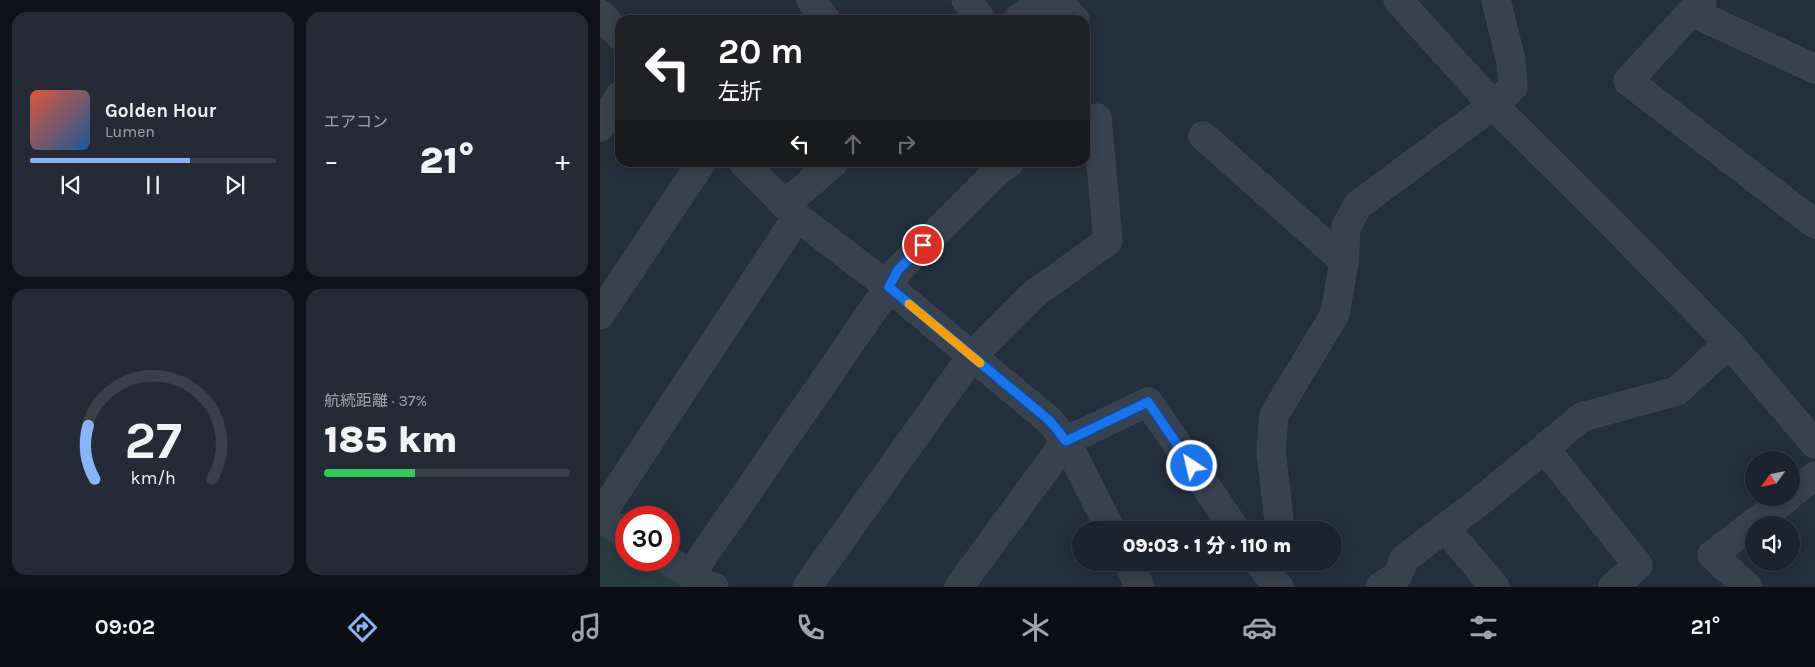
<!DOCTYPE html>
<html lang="ja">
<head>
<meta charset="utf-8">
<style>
  body { margin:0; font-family:Karla,"Noto Sans JP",sans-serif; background:#242b36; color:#f1f3f6; height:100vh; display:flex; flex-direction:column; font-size:19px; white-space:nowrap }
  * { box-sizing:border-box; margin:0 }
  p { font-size:16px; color:#a0a4aa }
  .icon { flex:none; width:28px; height:28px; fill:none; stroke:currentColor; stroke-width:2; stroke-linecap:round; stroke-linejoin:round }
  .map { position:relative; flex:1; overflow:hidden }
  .drawer { display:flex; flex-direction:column; gap:12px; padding:12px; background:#0f1319; width:600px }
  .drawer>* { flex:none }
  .top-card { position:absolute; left:15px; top:15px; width:475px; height:152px; border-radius:15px; box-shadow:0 2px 12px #0003,0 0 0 1px #39404a; background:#202124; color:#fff; overflow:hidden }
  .needle { width:32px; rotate:237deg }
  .buttons { position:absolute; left:1145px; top:451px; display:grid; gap:10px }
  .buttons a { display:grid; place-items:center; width:55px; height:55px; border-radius:50%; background:#1b232e; box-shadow:0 2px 12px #0003,0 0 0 1px #39404a; font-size:25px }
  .speed { position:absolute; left:15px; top:506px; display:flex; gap:10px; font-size:25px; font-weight:700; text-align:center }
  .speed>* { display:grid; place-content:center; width:65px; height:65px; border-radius:50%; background:#1b232e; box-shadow:0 2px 12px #0003,0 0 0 1px #39404a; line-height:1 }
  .speed .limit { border:8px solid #d22; background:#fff; color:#111 }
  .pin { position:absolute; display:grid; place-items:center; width:42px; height:42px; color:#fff; margin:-21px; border:2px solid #fff; border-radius:50%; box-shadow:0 1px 5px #0007 }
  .me { position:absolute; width:55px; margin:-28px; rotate:325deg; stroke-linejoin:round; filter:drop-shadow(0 0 4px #0008) }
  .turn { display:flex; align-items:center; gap:18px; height:105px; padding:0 20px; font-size:22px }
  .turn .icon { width:65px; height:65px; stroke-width:2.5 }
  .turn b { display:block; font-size:35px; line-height:42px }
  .lanes { display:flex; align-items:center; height:48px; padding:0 20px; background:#0003; justify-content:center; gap:25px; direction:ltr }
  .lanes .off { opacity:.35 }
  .big { font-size:38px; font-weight:800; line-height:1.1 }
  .drawer .widget { flex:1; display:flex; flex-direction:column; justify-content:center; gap:8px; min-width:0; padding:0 18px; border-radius:15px; background:#242b36 }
  .drawer .dial { align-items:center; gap:0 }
  .dial svg { height:130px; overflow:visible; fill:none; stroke:#39404a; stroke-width:7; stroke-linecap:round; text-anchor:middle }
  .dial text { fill:#f1f3f6; stroke:none }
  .song { display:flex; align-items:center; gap:15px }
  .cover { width:60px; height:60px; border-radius:8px; background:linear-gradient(135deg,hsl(10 70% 55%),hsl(210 70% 35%)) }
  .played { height:5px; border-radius:2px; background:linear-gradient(90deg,#8ab4f8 65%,#39404a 65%) }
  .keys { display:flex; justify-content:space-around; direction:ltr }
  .heat { display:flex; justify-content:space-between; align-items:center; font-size:28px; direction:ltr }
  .charge { height:8px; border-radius:4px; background:linear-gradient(90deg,#34c759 37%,#39404a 0) }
  .drawer .tiles { flex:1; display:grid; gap:12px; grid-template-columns:repeat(2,1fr) }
  .trip { position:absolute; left:472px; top:521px; width:270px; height:50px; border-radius:25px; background:#1b232e; box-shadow:0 2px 12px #0003,0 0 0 1px #39404a; font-weight:800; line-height:50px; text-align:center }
  .tab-bar { display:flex; height:80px; justify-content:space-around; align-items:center; background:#0b0e12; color:#a0a4aa }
  .tab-bar .icon { width:35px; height:35px }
  .tab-bar .selected { color:#8ab4f8 }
  .tab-bar b { font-size:22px; color:#f1f3f6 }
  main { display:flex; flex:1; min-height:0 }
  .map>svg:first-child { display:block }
  .green { fill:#263c3f }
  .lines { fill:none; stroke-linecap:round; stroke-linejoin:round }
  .minor-casing { stroke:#414a57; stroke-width:29 }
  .minor { stroke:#38414e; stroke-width:28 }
  .route-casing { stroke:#114b97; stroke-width:12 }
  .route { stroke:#1a73e8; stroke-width:9 }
  .slow { stroke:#f59e0b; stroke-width:9 }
</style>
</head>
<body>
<main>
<section class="drawer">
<div class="tiles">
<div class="widget">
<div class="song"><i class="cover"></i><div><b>Golden Hour</b><p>Lumen</p></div></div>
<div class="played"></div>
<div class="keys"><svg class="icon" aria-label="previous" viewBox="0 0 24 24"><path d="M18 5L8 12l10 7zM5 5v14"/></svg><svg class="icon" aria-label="pause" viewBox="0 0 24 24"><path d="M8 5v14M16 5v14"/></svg><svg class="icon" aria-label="next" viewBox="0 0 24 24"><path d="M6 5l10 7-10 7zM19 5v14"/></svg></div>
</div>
<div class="widget"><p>エアコン</p>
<div class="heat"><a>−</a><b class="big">21°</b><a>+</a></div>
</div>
<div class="widget dial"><svg viewBox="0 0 100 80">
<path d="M14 69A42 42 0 1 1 86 69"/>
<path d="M14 69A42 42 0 0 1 10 36" stroke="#8ab4f8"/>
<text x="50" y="56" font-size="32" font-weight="700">27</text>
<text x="50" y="72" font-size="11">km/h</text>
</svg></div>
<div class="widget"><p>航続距離 · 37%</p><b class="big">185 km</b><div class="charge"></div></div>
</div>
</section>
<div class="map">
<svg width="1215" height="587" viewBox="0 0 1215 587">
  <rect width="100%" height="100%" fill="#242f3e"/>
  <path class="green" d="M 0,530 L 26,547 L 26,560 L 46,560 L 77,580 L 82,587 L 0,587 Z"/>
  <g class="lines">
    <g class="minor-casing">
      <g id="minor">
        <path d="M 211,0 L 226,20"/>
        <path d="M 366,0 L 382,20"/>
        <path d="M 457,0 L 475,20"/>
        <path d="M 798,0 L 893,105 L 1003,214 L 1129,343 L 1215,444"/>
        <path d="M 1102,0 L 1028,81 L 1215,224"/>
        <path d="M 1092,12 L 1215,69"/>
        <path d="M 0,14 L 20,36"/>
        <path d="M 417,20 L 445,0"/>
        <path d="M 0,127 L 20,96"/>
        <path d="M 603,136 L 744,261"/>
        <path d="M 143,162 L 197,217 L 289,287 L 450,421 L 466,441 L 511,530"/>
        <path d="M 186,204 L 234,162"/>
        <path d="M 0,315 L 102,162"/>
        <path d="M 945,449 L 1038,565 L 1013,587"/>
        <path d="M 1191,494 L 1215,476"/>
        <path d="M 0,516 L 197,217"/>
        <path d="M 0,517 L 26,534"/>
        <path d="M 845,528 L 895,587"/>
        <path d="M 680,530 L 671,450 L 674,415 L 735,314 L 744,261 L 746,227 L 758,205 L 893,105 L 913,87 L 911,61 L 896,0"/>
        <path d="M 68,560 L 106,585 L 114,587"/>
        <path d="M 528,562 L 540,587"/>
        <path d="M 658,562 L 679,587"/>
        <path d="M 90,575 L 289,287 L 298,270 L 398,171 L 410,162"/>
        <path d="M 207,587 L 372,356 L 434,294 L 508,241 L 497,118 L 485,122"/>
        <path d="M 359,587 L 466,441 L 548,402 L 636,530"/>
        <path d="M 780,587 L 798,575 L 804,559 L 883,499 L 982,417 L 1077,391 L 1129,343"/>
        <path d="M 1148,587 L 1112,555 L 1187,498"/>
      </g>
    </g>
    <use href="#minor" class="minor"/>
  </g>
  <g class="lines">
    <g class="route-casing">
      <path id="route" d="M 323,245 L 298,270 L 289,287 L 450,421 L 466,441 L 548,402 L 592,466"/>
    </g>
    <use href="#route" class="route"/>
    <path class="slow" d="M 309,304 L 380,363"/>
  </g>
</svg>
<div class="buttons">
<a><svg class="needle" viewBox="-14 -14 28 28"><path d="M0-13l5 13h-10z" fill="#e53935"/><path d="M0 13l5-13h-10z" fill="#a0a4aa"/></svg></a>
<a><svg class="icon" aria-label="sound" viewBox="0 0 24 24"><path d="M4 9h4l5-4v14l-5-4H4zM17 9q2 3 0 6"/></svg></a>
</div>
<div class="speed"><div class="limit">30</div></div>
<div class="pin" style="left:323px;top:245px;background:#d93025"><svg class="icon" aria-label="arrive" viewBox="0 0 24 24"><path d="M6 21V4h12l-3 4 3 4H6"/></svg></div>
<svg class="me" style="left:592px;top:466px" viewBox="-20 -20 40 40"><circle r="17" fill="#1a73e8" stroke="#fff" stroke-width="3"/><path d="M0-11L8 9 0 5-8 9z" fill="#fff"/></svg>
<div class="trip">09:03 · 1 分 · 110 m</div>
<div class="top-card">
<div class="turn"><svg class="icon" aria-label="left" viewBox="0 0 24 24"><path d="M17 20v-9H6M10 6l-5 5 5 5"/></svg><div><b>20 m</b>左折</div></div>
<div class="lanes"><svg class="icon" aria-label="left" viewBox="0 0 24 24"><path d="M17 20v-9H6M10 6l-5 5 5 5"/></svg><svg class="icon off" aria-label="ahead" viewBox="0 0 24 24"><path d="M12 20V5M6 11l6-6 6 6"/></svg><svg class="icon off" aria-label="right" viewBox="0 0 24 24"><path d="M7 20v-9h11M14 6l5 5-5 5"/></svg></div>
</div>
</div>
</main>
<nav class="tab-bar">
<b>09:02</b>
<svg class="icon selected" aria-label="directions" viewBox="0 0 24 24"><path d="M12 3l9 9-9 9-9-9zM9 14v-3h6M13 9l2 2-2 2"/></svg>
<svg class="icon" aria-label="music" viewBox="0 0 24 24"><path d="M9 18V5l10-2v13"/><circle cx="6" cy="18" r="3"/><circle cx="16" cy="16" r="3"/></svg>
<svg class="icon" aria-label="phone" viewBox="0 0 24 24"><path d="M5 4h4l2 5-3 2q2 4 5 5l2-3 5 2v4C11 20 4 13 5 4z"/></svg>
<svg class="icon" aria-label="climate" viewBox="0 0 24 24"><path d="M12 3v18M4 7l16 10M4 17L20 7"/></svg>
<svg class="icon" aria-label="car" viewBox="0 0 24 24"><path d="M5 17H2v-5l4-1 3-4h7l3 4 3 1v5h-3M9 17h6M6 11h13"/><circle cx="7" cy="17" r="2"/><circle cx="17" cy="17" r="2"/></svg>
<svg class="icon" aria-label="filters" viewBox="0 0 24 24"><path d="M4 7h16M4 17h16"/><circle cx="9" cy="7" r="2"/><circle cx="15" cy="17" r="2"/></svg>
<b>21°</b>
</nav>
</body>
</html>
